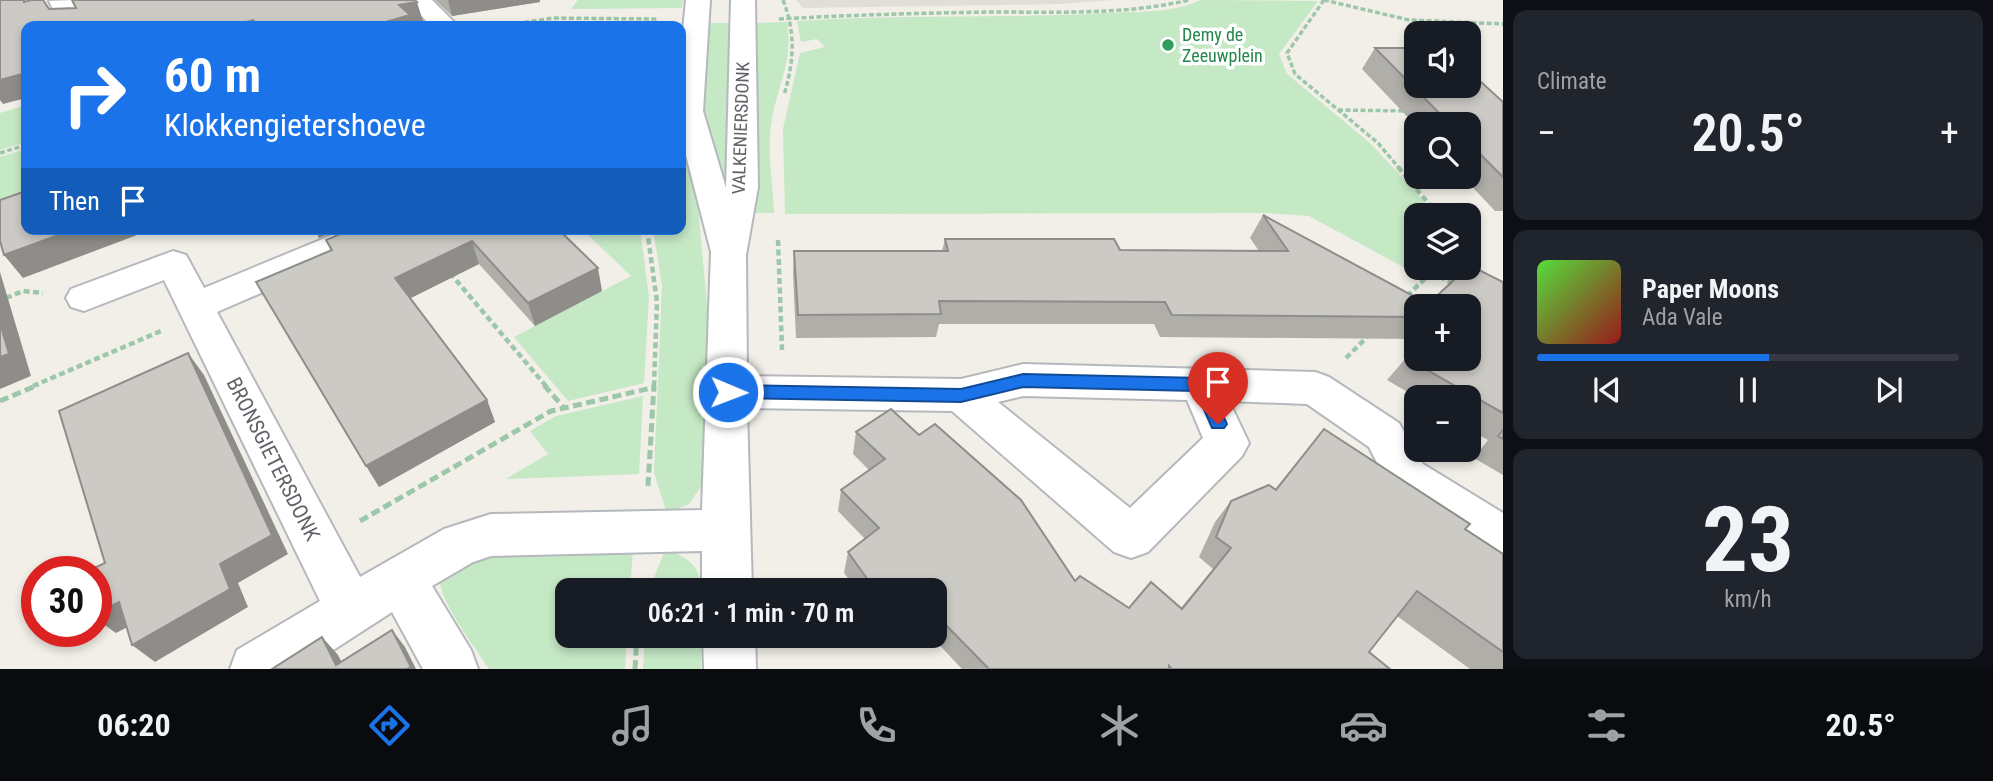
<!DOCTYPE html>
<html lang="en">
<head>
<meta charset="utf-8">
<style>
  body { margin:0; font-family:"Roboto Condensed",sans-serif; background:#20242c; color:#f1f3f6; height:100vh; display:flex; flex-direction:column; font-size:26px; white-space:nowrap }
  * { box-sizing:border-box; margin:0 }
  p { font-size:23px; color:#9ea1a6 }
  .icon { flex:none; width:38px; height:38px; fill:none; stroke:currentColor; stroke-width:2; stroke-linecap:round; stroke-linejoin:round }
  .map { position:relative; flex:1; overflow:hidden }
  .details { display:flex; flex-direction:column; gap:10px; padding:10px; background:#0d0f14; width:490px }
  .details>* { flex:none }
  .hud { position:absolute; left:21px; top:21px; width:665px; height:214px; border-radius:14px; box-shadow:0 4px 10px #0003; background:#1a73e8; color:#fff; overflow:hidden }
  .tools { position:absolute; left:1404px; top:21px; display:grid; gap:14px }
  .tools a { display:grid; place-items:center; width:77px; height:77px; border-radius:14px; background:#171b24; box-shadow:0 4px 10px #0003; font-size:35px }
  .speed { position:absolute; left:21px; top:556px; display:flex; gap:14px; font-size:35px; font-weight:700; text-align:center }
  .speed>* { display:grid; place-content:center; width:91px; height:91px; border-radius:50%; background:#171b24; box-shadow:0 4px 10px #0003; line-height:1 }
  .speed .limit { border:10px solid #d22; background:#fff; color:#111 }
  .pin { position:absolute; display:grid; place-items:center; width:60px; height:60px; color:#fff; margin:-72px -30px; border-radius:50% 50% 50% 0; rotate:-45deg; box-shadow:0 0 7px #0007 }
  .pin .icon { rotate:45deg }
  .me { position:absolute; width:77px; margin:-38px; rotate:91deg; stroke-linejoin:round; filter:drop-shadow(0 0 5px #0008) }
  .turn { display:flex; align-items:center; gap:24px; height:147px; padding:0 28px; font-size:32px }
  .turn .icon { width:91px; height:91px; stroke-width:2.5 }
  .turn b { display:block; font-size:49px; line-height:60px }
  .then { display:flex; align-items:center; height:66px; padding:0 28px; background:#0003; gap:14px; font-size:26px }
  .big { font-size:52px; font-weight:600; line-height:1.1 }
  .details .widget { flex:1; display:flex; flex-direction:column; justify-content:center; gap:10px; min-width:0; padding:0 24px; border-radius:14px; background:#20242c }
  .details .dial { align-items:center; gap:0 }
  .dial b { font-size:91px; line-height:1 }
  .song { display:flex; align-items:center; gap:21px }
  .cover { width:84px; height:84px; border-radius:10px; background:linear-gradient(135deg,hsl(110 70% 55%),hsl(0 70% 35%)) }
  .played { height:7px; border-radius:4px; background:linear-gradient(90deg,#1a73e8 55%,#363941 55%) }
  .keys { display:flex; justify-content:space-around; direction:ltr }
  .heat { display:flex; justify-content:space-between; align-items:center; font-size:38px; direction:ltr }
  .trip { position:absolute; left:555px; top:578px; width:392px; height:70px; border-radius:14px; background:#171b24; box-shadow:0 4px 10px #0003; font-weight:600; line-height:70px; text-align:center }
  .tabs { display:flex; height:112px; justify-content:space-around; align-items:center; background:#090b0e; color:#9ea1a6 }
  .tabs .icon { width:49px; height:49px }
  .tabs .current { color:#1a73e8 }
  .tabs b { font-size:32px; color:#f1f3f6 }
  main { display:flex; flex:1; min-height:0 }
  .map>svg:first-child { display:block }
  .education { fill:#e1ded6 }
  .green { fill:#c5e8c5 }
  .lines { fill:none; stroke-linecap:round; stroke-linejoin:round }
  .street-casing { stroke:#b5b8bc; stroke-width:4 }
  .path-far2 { stroke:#9cc7a9; stroke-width:3.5; stroke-dasharray:5 2.5; stroke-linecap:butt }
  .path-far1 { stroke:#9cc7a9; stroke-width:4.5; stroke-dasharray:6 3.5; stroke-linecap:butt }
  .path { stroke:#9cc7a9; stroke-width:5; stroke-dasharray:9 4.5; stroke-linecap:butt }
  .street { fill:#fff; fill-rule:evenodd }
  .wall { fill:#afaea9 }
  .shaded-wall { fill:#8f8d8a }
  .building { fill:#cccac5; stroke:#8f8d8a; stroke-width:2 }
  .route { fill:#1a73e8; stroke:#114b97; stroke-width:2 }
  .leisure-dot { fill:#2e9e5b; stroke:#fff; stroke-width:2.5 }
  .labels { text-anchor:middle; stroke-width:7; stroke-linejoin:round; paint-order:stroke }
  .far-leisure-label { font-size:18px; fill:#27864d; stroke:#fff; text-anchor:start }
  .far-street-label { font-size:18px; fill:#5f6368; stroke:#fff }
  .street-label { font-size:21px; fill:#5f6368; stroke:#fff }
</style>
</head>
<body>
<main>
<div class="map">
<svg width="1503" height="669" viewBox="0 0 1503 669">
  <rect width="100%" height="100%" fill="#f1efe8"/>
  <path class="education" d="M 796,0 L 1112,0 L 1060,4 L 803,8 Z"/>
  <g class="green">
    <path d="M 578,0 L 683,0 L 682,8 L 571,9 Z"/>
    <path d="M 1200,0 L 1318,1 L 1279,54 L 1287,74 L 1370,143 L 1417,193 L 1433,215 L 1416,215 L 1416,268 L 1427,268 L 1418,275 L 1309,216 L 1268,213 L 785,214 L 783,129 L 800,53 L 825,47 L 817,39 L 801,42 L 797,21 C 900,14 1003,19 1106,13 C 1137,11 1172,14 1200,0 Z"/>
    <path d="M 553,22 L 656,22 L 655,26 L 522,26 Z"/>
    <path d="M 787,22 C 794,60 776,89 771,125 C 767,153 773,185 774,213 L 755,213 L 755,23 Z"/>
    <path d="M 706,23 L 735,23 L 729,182 L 724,184 L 701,114 Z"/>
    <path d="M 26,105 L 26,142 L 0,150 L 0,113 Z"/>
    <path d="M 681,130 L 698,206 L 710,338 L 706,455 L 702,485 L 689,504 L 667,513 L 654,473 L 662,286 L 653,229 L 681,229 Z"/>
    <path d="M 26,149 L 26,194 L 0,203 L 0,157 Z"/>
    <path d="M 582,229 L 640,229 L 649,296 L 644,383 L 568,401 L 514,337 L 631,276 Z"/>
    <path d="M 643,396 L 639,474 L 506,479 L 548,454 L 530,431 L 556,416 Z"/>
    <path d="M 633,549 L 630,590 L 567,590 L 567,635 L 627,635 L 625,669 L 489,669 C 474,645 440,604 439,576 L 464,554 Z"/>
    <path d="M 665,550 C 686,556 701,565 701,590 L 649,590 Z"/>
    <path d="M 645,635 L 701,635 L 701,669 L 643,669 Z"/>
  </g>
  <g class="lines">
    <g class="street-casing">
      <g id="street">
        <path d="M 72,0 L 86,26 L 61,26 L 49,1 Z"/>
        <path d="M 406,0 L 432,0 L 458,26 L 431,26 Z"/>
        <path d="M 686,0 L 710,0 L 703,111 L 726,188 L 731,0 L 755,0 L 758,187 L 746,255 L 747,376 L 961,379 L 1023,364 L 1315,372 L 1329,377 L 1399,423 L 1423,464 L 1503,513 L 1503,559 L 1486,553 L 1391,490 L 1369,447 L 1307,404 L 1229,401 L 1249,443 L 1242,456 L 1148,552 L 1131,558 L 1114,552 L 952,411 L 747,408 L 752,590 L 702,590 L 702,551 L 491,556 L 473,562 L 432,586 L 471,650 L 478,669 L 423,669 L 392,612 L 304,669 L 230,669 L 237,650 L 320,601 L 164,280 L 84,311 L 71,307 L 66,298 L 71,289 L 173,251 L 186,255 L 204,288 L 347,229 L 395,229 L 390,237 L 217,312 L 360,577 L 444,529 L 491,514 L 702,510 L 711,252 L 681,136 L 681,51 ZM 1023,396 L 1187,400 L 1203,438 L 1130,508 L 998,402 Z"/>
        <path d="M 703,635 L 755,635 L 756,669 L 704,669 Z"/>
      </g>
    </g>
    <g class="path-far2">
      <path d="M 783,0 C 796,33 794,62 784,95"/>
      <path d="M 1324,0 L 1287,53 L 1295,74 L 1378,143 L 1399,168"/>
      <path d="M 1324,0 L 1409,20 L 1503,24"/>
      <path d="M 779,19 C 850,15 921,13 992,12 C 1057,12 1126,15 1189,0"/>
      <path d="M 502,26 L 553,18 L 658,19"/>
      <path d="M 1338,110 L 1407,111"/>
      <path d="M 0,153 L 26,145"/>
    </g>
    <g class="path-far1">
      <path d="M 1398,167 L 1438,215"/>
      <path d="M 647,229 L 657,302 L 654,386"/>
      <path d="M 778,240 L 782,350"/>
      <path d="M 1431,272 L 1456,285"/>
      <path d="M 450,273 L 546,386"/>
      <path d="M 1407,296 L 1436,268"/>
      <path d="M 6,298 L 23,291 L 43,293"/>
      <path d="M 1346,358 L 1367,337"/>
      <path d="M 33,386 L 161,331"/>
    </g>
    <g class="path">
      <path d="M 544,385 L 564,408"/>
      <path d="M 0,401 L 38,385"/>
      <path d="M 648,486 L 654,385"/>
      <path d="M 360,521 L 551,411 L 656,387"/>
      <path d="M 640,590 L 641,579"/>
      <path d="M 635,669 L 637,635"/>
    </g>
    <use href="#street" class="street"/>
  </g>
  <g class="wall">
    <path d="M 435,0 L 540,0 L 540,2 L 452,16 Z"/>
    <path d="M 1375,48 L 1503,102 L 1503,211 L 1495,211 L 1463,177 L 1468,177 L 1468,124 L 1416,124 L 1416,126 L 1362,69 Z"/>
    <path d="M 1263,215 L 1428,304 L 1503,282 L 1503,475 L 1474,458 L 1488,440 L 1468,429 L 1468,397 L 1416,397 L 1387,380 L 1406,358 L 1468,306 L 1416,306 L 1416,339 L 1160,337 L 1154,324 L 939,324 L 936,337 L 796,338 L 793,274 L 794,251 L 942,251 L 945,239 L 1120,250 L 1259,251 L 1250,238 Z"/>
    <path d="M 558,229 L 602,291 L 535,326 L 479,264 L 410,298 L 487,400 L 495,422 L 379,487 L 330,250 L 326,240 Z"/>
    <path d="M 1324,429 L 1465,529 L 1503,554 L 1503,669 L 1470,669 L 1397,616 L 1369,652 L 1390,669 L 962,669 L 930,635 L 934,635 L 934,590 L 857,590 L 844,573 L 848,552 L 865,539 L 838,511 L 841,490 L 869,470 L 853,454 L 856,432 L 1075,581 L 1129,608 L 1181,608 L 1213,569 L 1199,557 L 1215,522 L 1231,501 L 1275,489 Z"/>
  </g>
  <g class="shaded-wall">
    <path d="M 448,0 L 540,0 L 540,2 L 452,16 Z"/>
    <path d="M 417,2 L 423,21 L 412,23 L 413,26 L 372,26 L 399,5 Z"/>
    <path d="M 253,20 L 255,26 L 232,26 Z"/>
    <path d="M 26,73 L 26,98 L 3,104 L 0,100 L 0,80 Z"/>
    <path d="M 75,229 L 153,229 L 23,278 L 4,255 Z"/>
    <path d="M 315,229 L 340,229 L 319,238 Z"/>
    <path d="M 472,241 L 479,264 L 405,301 L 395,278 Z"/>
    <path d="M 598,268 L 602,291 L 535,326 L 528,303 Z"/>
    <path d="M 0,272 L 31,376 L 0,389 Z"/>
    <path d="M 188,353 L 204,375 L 288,554 L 238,583 L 248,607 L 155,662 L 132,645 L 220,564 Z"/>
    <path d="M 487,400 L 495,422 L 379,487 L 366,466 Z"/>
    <path d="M 119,602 L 141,620 L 116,633 L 96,619 L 96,614 Z"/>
    <path d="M 392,630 L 405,647 L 416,669 L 407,669 Z"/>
    <path d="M 322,637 L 338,655 L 345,669 L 336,665 Z"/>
  </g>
  <g class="building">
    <path d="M 0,0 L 24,0 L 24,2 L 31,0 L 43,0 L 49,9 L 76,8 L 72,0 L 415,0 L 417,2 L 399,5 L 410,15 L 372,26 L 259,26 L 253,20 L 232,26 L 26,26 L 26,73 L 0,80 Z"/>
    <path d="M 1375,48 L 1416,48 L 1416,86 L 1468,86 L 1468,70 L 1503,102 L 1503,177 L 1468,142 L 1468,124 L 1450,124 Z"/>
    <path d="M 26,191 L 26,229 L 75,229 L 4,255 L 0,241 L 0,200 Z"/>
    <path d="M 1263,215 L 1428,304 L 1467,268 L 1468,268 L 1469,265 L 1503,282 L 1503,413 L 1406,358 L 1416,348 L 1416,359 L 1468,359 L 1468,306 L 1416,306 L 1416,317 L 1172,315 L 1165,302 L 939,301 L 941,314 L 798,315 L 794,251 L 948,251 L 945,239 L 1114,239 L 1120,250 L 1288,251 Z"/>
    <path d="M 352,229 L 558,229 L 598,268 L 528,303 L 472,241 L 395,278 L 487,400 L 366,466 L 256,282 L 332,250 L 326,240 Z"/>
    <path d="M 0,323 L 9,354 L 0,357 Z"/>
    <path d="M 188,353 L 272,535 L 220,564 L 230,589 L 132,645 L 119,602 L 96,614 L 96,572 L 86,572 L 105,563 L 59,411 Z"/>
    <path d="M 891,409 L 919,435 L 935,424 L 1021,500 L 1075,581 L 1080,576 L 1129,608 L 1151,582 L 1182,609 L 1231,548 L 1216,537 L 1231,501 L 1269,485 L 1276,490 L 1324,429 L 1470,524 L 1465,529 L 1503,554 L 1503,652 L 1417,591 L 1369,652 L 1390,669 L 1172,669 L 1169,666 L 1169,669 L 989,669 L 934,613 L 934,590 L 912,590 L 909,586 L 904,590 L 882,590 L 868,580 L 848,552 L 879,528 L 841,490 L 885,459 L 856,432 Z"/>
    <path d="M 1503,430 L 1503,439 L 1498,436 Z"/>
    <path d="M 392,630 L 411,667 L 407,669 L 272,669 L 322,637 L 336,665 Z"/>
  </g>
  <path class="route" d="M 1023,374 L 1202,378 L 1207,380 L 1227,424 L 1224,428 L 1212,428 L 1196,391 L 1023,387 L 961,402 L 728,398 L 722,396 L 719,392 L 722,387 L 728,385 L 961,389 Z"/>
  <circle class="leisure-dot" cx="1168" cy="45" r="7"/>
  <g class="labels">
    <g class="far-leisure-label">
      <text x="1182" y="41">Demy de<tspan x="1182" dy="21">Zeeuwplein</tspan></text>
    </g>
    <g class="far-street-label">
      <text transform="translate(741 128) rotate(-88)" y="6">VALKENIERSDONK</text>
    </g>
    <g class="street-label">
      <text transform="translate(273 459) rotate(63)" y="7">BRONSGIETERSDONK</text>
    </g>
  </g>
</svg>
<div class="tools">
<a><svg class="icon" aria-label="sound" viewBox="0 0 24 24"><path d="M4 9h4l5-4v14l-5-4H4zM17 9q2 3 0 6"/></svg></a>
<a><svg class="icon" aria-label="search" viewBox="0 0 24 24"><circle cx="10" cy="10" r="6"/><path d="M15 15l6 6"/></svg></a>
<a><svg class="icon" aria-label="layers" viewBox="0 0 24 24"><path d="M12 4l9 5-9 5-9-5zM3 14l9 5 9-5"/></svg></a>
<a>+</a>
<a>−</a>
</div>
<div class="speed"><div class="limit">30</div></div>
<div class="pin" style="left:1218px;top:424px;background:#d93025"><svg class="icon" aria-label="arrive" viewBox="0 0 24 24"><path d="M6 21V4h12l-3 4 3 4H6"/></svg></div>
<svg class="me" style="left:728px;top:392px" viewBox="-20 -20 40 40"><circle r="17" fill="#1a73e8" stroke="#fff" stroke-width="3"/><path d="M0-11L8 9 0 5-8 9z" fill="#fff"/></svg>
<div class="trip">06:21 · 1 min · 70 m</div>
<div class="hud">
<div class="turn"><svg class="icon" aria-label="right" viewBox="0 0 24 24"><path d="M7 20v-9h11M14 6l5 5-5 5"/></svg><div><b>60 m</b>Klokkengietershoeve</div></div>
<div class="then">Then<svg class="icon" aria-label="arrive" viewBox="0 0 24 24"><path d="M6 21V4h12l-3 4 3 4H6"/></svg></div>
</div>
</div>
<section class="details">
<div class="widget"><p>Climate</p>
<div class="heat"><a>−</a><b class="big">20.5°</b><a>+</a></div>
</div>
<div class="widget">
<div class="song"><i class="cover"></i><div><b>Paper Moons</b><p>Ada Vale</p></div></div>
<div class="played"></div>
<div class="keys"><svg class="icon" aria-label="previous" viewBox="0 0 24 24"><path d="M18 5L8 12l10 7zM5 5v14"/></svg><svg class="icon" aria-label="pause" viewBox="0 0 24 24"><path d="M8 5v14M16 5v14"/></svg><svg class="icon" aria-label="next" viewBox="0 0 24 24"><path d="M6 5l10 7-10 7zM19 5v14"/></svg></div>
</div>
<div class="widget dial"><b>23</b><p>km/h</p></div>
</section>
</main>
<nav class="tabs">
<b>06:20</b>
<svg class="icon current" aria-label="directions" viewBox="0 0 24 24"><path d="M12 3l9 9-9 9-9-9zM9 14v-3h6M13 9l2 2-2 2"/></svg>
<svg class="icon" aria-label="music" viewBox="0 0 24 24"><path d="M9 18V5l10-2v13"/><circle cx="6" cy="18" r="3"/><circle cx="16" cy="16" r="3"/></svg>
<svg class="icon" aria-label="phone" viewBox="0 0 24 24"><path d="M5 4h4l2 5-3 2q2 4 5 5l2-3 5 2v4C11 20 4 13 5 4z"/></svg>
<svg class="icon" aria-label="climate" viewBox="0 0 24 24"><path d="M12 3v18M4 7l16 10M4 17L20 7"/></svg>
<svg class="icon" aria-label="car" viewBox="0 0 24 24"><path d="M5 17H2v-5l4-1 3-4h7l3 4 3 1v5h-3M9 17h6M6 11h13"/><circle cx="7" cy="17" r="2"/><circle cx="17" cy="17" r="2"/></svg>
<svg class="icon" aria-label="filters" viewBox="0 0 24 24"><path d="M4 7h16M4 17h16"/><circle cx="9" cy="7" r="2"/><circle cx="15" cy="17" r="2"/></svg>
<b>20.5°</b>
</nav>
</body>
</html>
